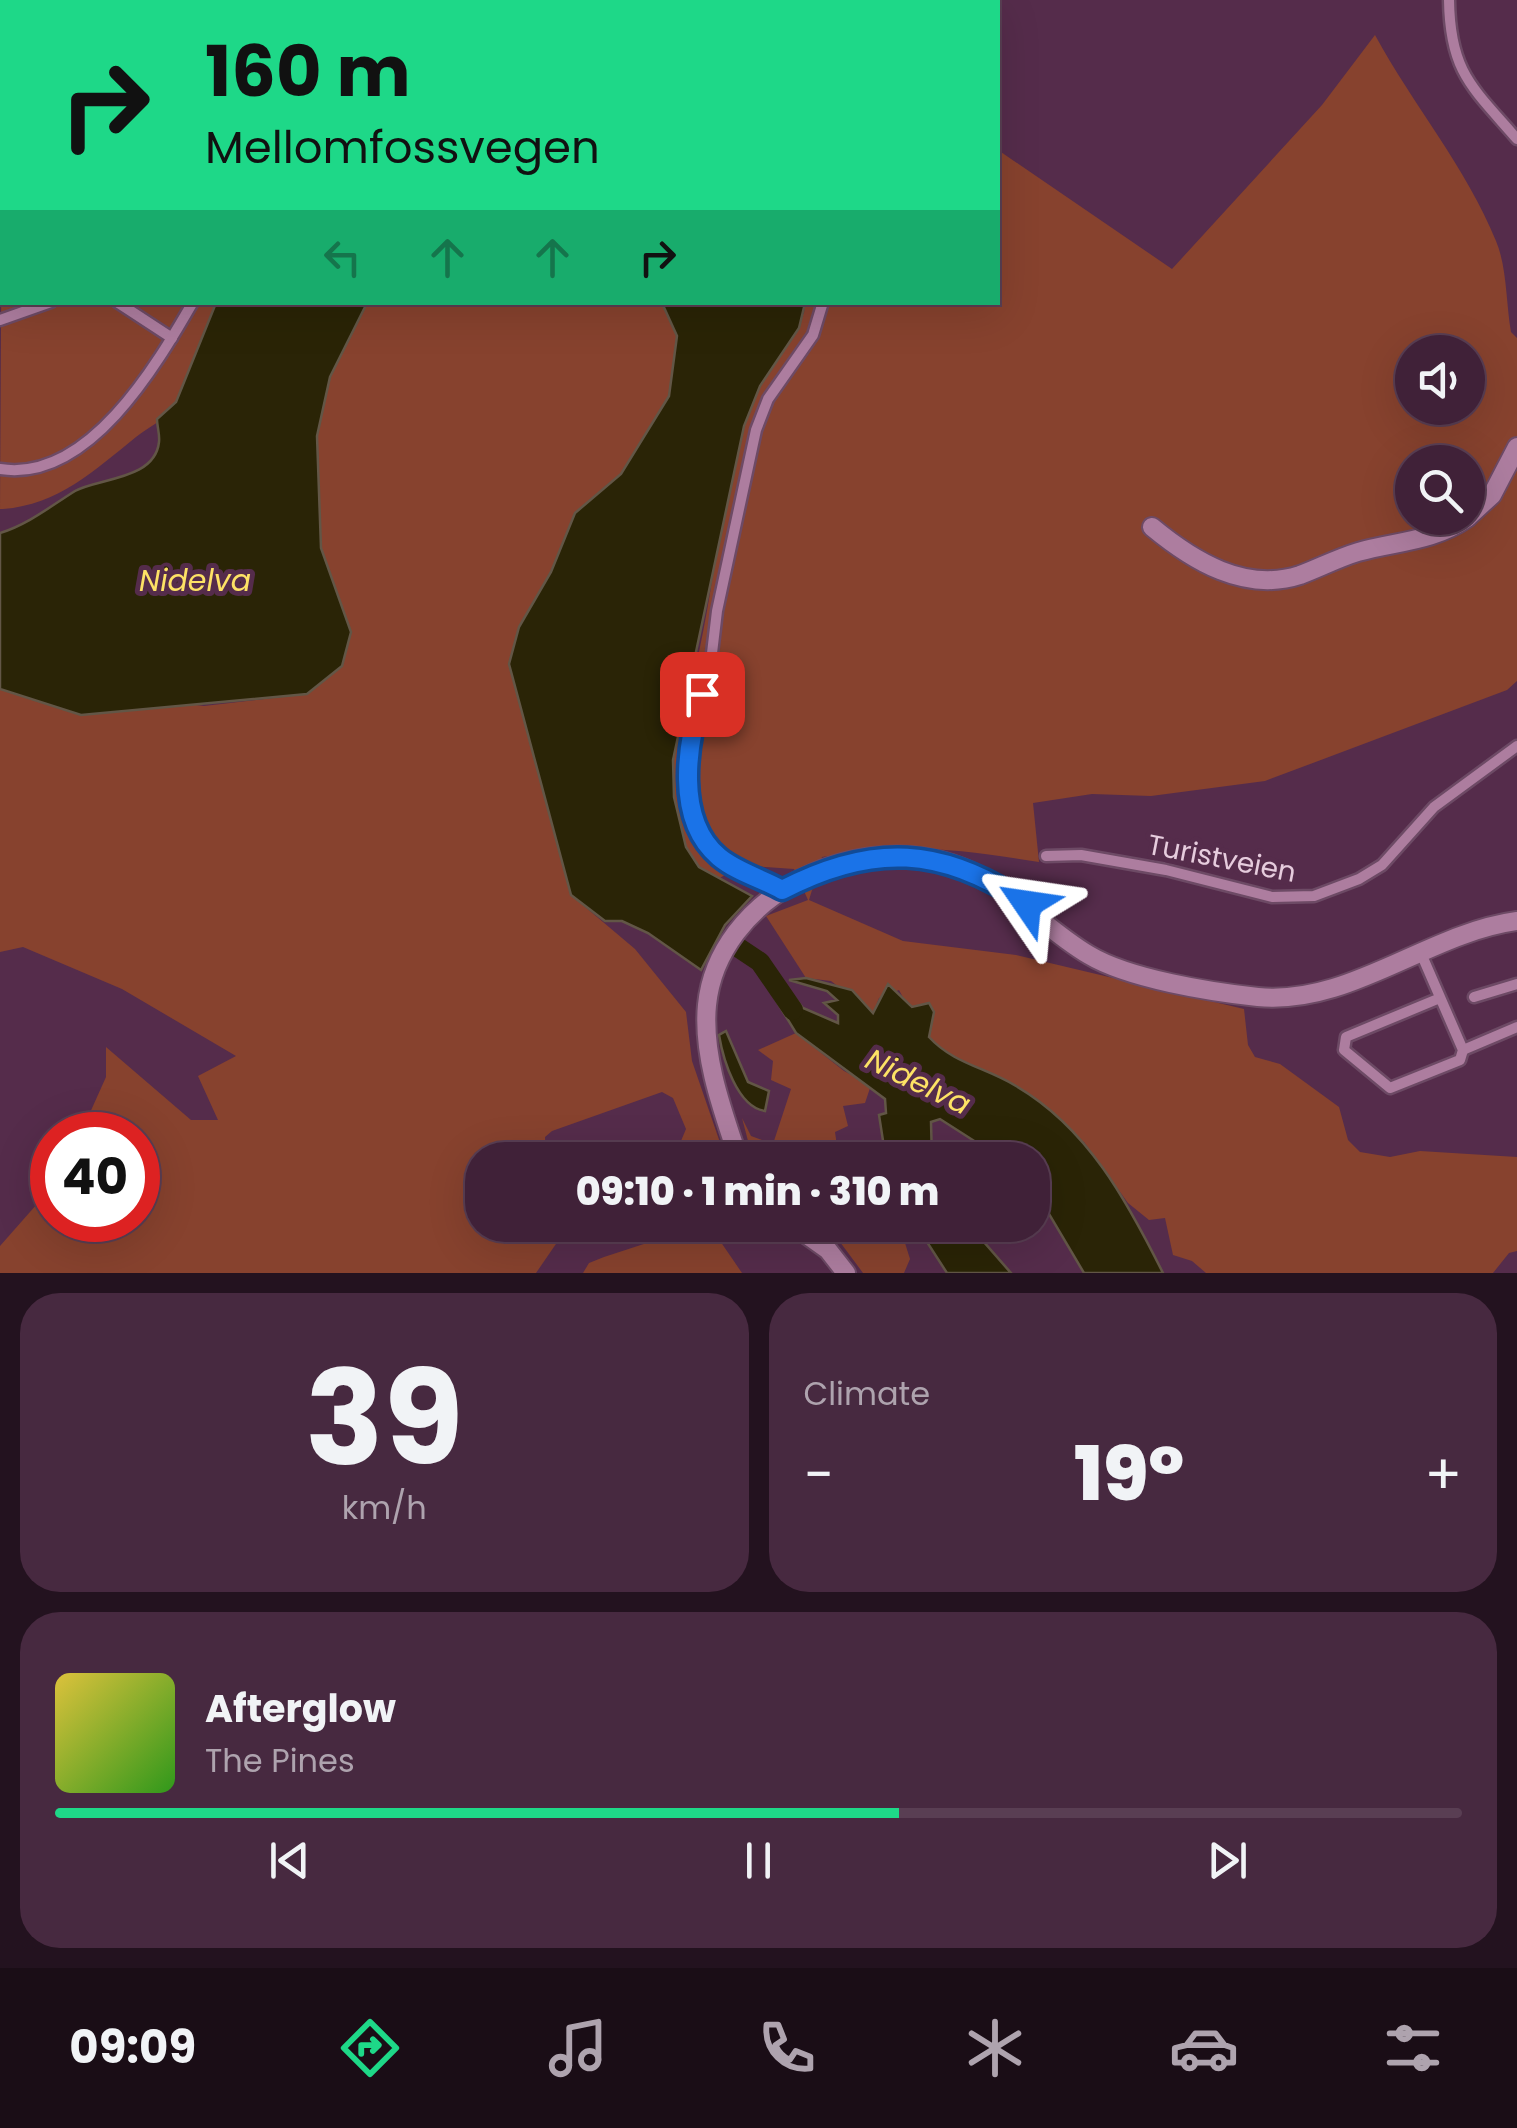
<!DOCTYPE html>
<html lang="en">
<head>
<meta charset="utf-8">
<style>
  body { margin:0; font-family:Poppins,sans-serif; background:#472940; color:#f1f3f6; height:100vh; display:flex; flex-direction:column; font-size:38px; white-space:nowrap }
  * { box-sizing:border-box; margin:0 }
  p { font-size:32px; color:#aea3ae }
  .icon { flex:none; width:55px; height:55px; fill:none; stroke:currentColor; stroke-width:2; stroke-linecap:round; stroke-linejoin:round }
  .map { position:relative; height:1273px; overflow:hidden }
  .details { display:flex; flex-direction:column; gap:20px; padding:20px; background:#23121f; flex:1 }
  .details>* { flex:none }
  .banner { position:absolute; left:0px; top:0px; width:1000px; height:305px; box-shadow:0 10px 40px #0002,0 0 0 2px #593e53; background:#1ed888; color:#111; overflow:hidden }
  .controls { position:absolute; left:1395px; top:335px; display:grid; gap:20px }
  .controls a { display:grid; place-items:center; width:90px; height:90px; border-radius:50%; background:#402138; box-shadow:0 10px 40px #0002,0 0 0 2px #593e53; font-size:50px }
  .speed { position:absolute; left:30px; top:1112px; display:flex; gap:20px; font-size:50px; font-weight:700; text-align:center }
  .speed>* { display:grid; place-content:center; width:130px; height:130px; border-radius:50%; background:#402138; box-shadow:0 10px 40px #0002,0 0 0 2px #593e53; line-height:1 }
  .speed .limit { border:15px solid #d22; background:#fff; color:#111 }
  .pin { position:absolute; display:grid; place-items:center; width:85px; height:85px; color:#fff; margin:-42px; border-radius:20px; box-shadow:0 5px 15px #0006 }
  .me { position:absolute; width:110px; margin:-55px; rotate:302deg; stroke-linejoin:round; filter:drop-shadow(0 0 8px #0008) }
  .turn { display:flex; align-items:center; gap:35px; height:210px; padding:0 40px; font-size:45px }
  .turn .icon { width:130px; height:130px; stroke-width:2.5 }
  .turn b { display:block; font-size:70px; line-height:85px }
  .lanes { display:flex; align-items:center; height:95px; padding:0 40px; background:#0003; justify-content:center; gap:50px; direction:ltr }
  .lanes .off { opacity:.35 }
  .big { font-size:75px; font-weight:800; line-height:1.1 }
  .details .tile { flex:1; display:flex; flex-direction:column; justify-content:center; gap:15px; min-width:0; padding:0 35px; border-radius:40px; background:#472940 }
  .details .dial { align-items:center; gap:0 }
  .dial b { font-size:130px; line-height:1 }
  .song { display:flex; align-items:center; gap:30px }
  .cover { width:120px; height:120px; border-radius:15px; background:linear-gradient(135deg,hsl(50 70% 55%),hsl(110 70% 35%)) }
  .played { height:10px; border-radius:5px; background:linear-gradient(90deg,#1ed888 60%,#593e53 60%) }
  .keys { display:flex; justify-content:space-around; direction:ltr }
  .heat { display:flex; justify-content:space-between; align-items:center; font-size:55px; direction:ltr }
  .details .tiles { flex:1; display:grid; gap:20px; grid-template-columns:1fr 1fr }
  .tile:last-child { grid-column:span 2 }
  .trip { position:absolute; left:465px; top:1142px; width:585px; height:100px; border-radius:40px; background:#402138; box-shadow:0 10px 40px #0002,0 0 0 2px #593e53; font-weight:800; line-height:100px; text-align:center }
  .tabs { display:flex; height:160px; justify-content:space-around; align-items:center; background:#1a0d16; color:#aea3ae }
  .tabs .icon { width:70px; height:70px }
  .tabs .on { color:#1ed888 }
  .tabs b { font-size:45px; color:#f1f3f6 }
  .map>svg:first-child { display:block }
  .green { fill:#87422e; fill-rule:evenodd }
  .water { fill:#2a2406; stroke:#625646; stroke-width:2.5 }
  .lines { fill:none; stroke-linecap:round; stroke-linejoin:round }
  .river { stroke:#2a2406; stroke-width:20 }
  .street-casing { stroke:#6d4a65; stroke-width:15 }
  .secondary-casing { stroke:#6d4a65; stroke-width:22 }
  .street { stroke:#ad7d9f; stroke-width:10 }
  .secondary { stroke:#ad7d9f; stroke-width:18 }
  .route-casing { stroke:#114b97; stroke-width:25 }
  .route { stroke:#1a73e8; stroke-width:18 }
  .labels { text-anchor:middle; stroke-width:10; stroke-linejoin:round; paint-order:stroke }
  .street-label { font-size:28px; fill:#e6ccdd; stroke:#552c4b }
  .water-label { font-size:30px; font-style:italic; fill:#fde265; stroke:#552c4b }
</style>
</head>
<body>
<div class="map">
<svg width="1517" height="1273" viewBox="0 0 1517 1273">
  <rect width="100%" height="100%" fill="#552c4b"/>
  <g class="green">
    <path d="M 70,0 L 878,0 L 883,2 L 70,2 Z"/>
    <path d="M 1375,35 C 1413,105 1466,167 1496,241 C 1507,267 1506,303 1511,332 L 1517,338 L 1517,681 L 1507,690 L 1265,781 L 1151,796 L 1092,794 L 1033,803 L 1039,862 C 953,849 908,842 822,857 L 809,900 L 903,941 L 1016,955 L 1244,1009 L 1248,1045 L 1255,1057 L 1280,1064 L 1339,1107 L 1348,1140 L 1360,1152 L 1390,1157 L 1420,1151 L 1517,1157 L 1517,1251 L 1509,1253 L 1493,1273 L 1206,1273 L 1192,1261 L 1173,1255 L 1165,1218 L 1149,1220 L 1128,1203 L 1084,1142 L 941,1049 L 929,1037 L 933,1018 L 906,1003 L 899,990 L 879,998 L 873,1013 L 831,981 L 806,978 L 766,916 L 808,900 L 794,869 L 740,865 L 720,878 C 677,870 673,800 673,766 C 673,725 692,687 700,647 C 717,568 722,482 750,407 C 763,374 786,344 804,313 L 805,303 L 998,302 L 998,150 L 1172,269 L 1322,105 ZM 1412,352 L 1468,352 L 1468,408 L 1412,408 ZM 1412,462 L 1468,462 L 1468,518 L 1412,518 Z"/>
    <path d="M 2,150 L 2,302 L 216,303 C 207,324 182,397 171,410 C 160,423 150,426 136,437 C 95,470 58,505 3,509 L 0,509 Z"/>
    <path d="M 367,303 L 662,303 L 677,336 L 669,396 L 621,474 L 575,513 L 551,572 L 519,627 L 549,810 L 571,895 L 635,949 L 686,1012 L 692,1061 L 726,1160 L 673,1160 L 686,1129 L 673,1098 L 662,1092 L 552,1131 L 545,1137 L 546,1160 L 482,1160 L 482,1225 L 569,1225 L 536,1273 L 0,1273 L 0,1246 L 52,1187 L 52,1220 L 138,1220 L 138,1135 L 80,1135 L 106,1077 L 106,1047 L 191,1120 L 218,1120 L 198,1076 L 236,1056 L 122,989 L 23,947 L 0,952 L 0,681 L 204,706 L 307,694 L 351,632 L 321,548 L 317,436 L 330,377 Z"/>
    <path d="M 796,1033 L 844,1071 L 871,1085 L 865,1103 L 843,1106 L 848,1126 L 835,1132 L 839,1160 L 753,1160 L 742,1118 L 751,1136 L 773,1144 L 791,1089 L 771,1080 L 773,1061 L 758,1050 Z"/>
    <path d="M 702,1225 L 716,1235 L 742,1273 L 583,1273 L 589,1263 L 604,1257 Z"/>
    <path d="M 819,1225 L 889,1227 L 905,1243 L 910,1259 L 904,1273 L 863,1273 L 840,1242 Z"/>
  </g>
  <g class="water">
    <path d="M 216,303 L 367,303 L 330,377 L 317,436 L 321,548 L 351,632 L 342,666 L 307,694 L 81,715 L 0,689 L 0,533 C 27,525 51,506 75,491 C 98,478 155,480 159,442 C 160,435 157,426 157,419 L 176,402 Z"/>
    <path d="M 662,303 L 805,303 L 799,328 L 760,386 L 744,426 L 673,760 L 674,797 L 686,847 L 699,867 L 752,896 L 725,925 L 701,970 L 648,933 L 622,921 L 605,921 L 571,895 L 509,664 L 519,627 L 551,572 L 575,513 L 621,474 L 669,396 L 677,336 Z"/>
    <path d="M 806,978 L 852,990 L 873,1013 L 888,984 L 912,1007 L 929,1003 L 934,1012 L 929,1037 C 954,1064 985,1067 1016,1086 C 1088,1128 1127,1201 1163,1273 L 1084,1273 L 1033,1187 L 1032,1160 L 1004,1160 L 940,1119 L 931,1122 L 932,1160 L 886,1160 L 879,1115 L 886,1113 L 885,1099 L 796,1033 L 774,997 L 776,987 L 791,993 L 803,1008 L 838,1023 L 838,1015 L 824,1003 L 837,1000 L 827,991 L 789,980 Z"/>
    <path d="M 726,1031 L 748,1082 L 769,1091 L 765,1111 C 737,1107 723,1059 719,1035 Z"/>
    <path d="M 916,1225 L 969,1225 L 1011,1273 L 947,1273 Z"/>
  </g>
  <g class="lines">
    <path class="river" d="M 739,948 L 760,962 L 793,1010"/>
    <g class="street-casing">
      <g id="street">
        <path d="M 1449,0 C 1450,72 1472,87 1517,139"/>
        <path d="M 117,302 L 172,338"/>
        <path d="M 0,320 L 51,302"/>
        <path d="M 0,469 C 88,483 156,366 193,302"/>
        <path d="M 1046,856 L 1081,855 L 1166,870 L 1272,897 L 1314,896 L 1359,879 L 1382,865 L 1434,807 L 1517,746"/>
        <path d="M 782,890 L 730,865 L 710,847 L 693,810 L 688,757 L 710,670 L 717,611 L 756,430 L 768,399 L 813,335 L 823,302"/>
        <path d="M 1420,951 L 1463,1050 L 1460,1060 L 1390,1088 L 1344,1050 L 1346,1037 L 1440,998"/>
        <path d="M 1474,997 L 1517,984"/>
        <path d="M 1463,1050 L 1517,1027"/>
      </g>
    </g>
    <g class="secondary-casing">
      <g id="secondary">
        <path d="M 1468,517 L 1492,495 L 1517,447"/>
        <path d="M 1152,527 C 1193,561 1245,593 1300,575 C 1319,568 1338,558 1358,552 C 1397,541 1432,542 1467,518"/>
        <path d="M 739,1160 C 723,1112 702,1056 707,1005 C 718,897 853,831 951,864 C 1007,882 1040,926 1089,955 C 1129,979 1211,992 1258,997 C 1349,1006 1428,933 1517,921"/>
        <path d="M 793,1225 L 828,1250 L 846,1273"/>
      </g>
    </g>
    <use href="#street" class="street"/>
    <use href="#secondary" class="secondary"/>
  </g>
  <g class="lines">
    <g class="route-casing">
      <path id="route" d="M 702,694 C 687,743 674,819 719,857 C 737,872 763,879 782,890 C 872,843 943,846 1027,904"/>
    </g>
    <use href="#route" class="route"/>
  </g>
  <g class="labels">
    <g class="street-label">
      <text transform="translate(1222 858) rotate(11)" y="10">Turistveien</text>
    </g>
    <g class="water-label">
      <text x="195" y="591">Nidelva</text>
      <text transform="translate(918 1082) rotate(26)" y="10">Nidelva</text>
    </g>
  </g>
</svg>
<div class="controls">
<a><svg class="icon" aria-label="sound" viewBox="0 0 24 24"><path d="M4 9h4l5-4v14l-5-4H4zM17 9q2 3 0 6"/></svg></a>
<a><svg class="icon" aria-label="search" viewBox="0 0 24 24"><circle cx="10" cy="10" r="6"/><path d="M15 15l6 6"/></svg></a>
</div>
<div class="speed"><div class="limit">40</div></div>
<div class="pin" style="left:702px;top:694px;background:#d93025"><svg class="icon" aria-label="arrive" viewBox="0 0 24 24"><path d="M6 21V4h12l-3 4 3 4H6"/></svg></div>
<svg class="me" style="left:1027px;top:904px" viewBox="-20 -20 40 40"><path d="M0-17L14 15 0 8-14 15z" fill="#1a73e8" stroke="#fff" stroke-width="4"/></svg>
<div class="trip">09:10 · 1 min · 310 m</div>
<div class="banner">
<div class="turn"><svg class="icon" aria-label="right" viewBox="0 0 24 24"><path d="M7 20v-9h11M14 6l5 5-5 5"/></svg><div><b>160 m</b>Mellomfossvegen</div></div>
<div class="lanes"><svg class="icon off" aria-label="left" viewBox="0 0 24 24"><path d="M17 20v-9H6M10 6l-5 5 5 5"/></svg><svg class="icon off" aria-label="ahead" viewBox="0 0 24 24"><path d="M12 20V5M6 11l6-6 6 6"/></svg><svg class="icon off" aria-label="ahead" viewBox="0 0 24 24"><path d="M12 20V5M6 11l6-6 6 6"/></svg><svg class="icon" aria-label="right" viewBox="0 0 24 24"><path d="M7 20v-9h11M14 6l5 5-5 5"/></svg></div>
</div>
</div>
<section class="details">
<div class="tiles">
<div class="tile dial"><b>39</b><p>km/h</p></div>
<div class="tile"><p>Climate</p>
<div class="heat"><a>−</a><b class="big">19°</b><a>+</a></div>
</div>
<div class="tile">
<div class="song"><i class="cover"></i><div><b>Afterglow</b><p>The Pines</p></div></div>
<div class="played"></div>
<div class="keys"><svg class="icon" aria-label="previous" viewBox="0 0 24 24"><path d="M18 5L8 12l10 7zM5 5v14"/></svg><svg class="icon" aria-label="pause" viewBox="0 0 24 24"><path d="M8 5v14M16 5v14"/></svg><svg class="icon" aria-label="next" viewBox="0 0 24 24"><path d="M6 5l10 7-10 7zM19 5v14"/></svg></div>
</div>
</div>
</section>
<nav class="tabs">
<b>09:09</b>
<svg class="icon on" aria-label="directions" viewBox="0 0 24 24"><path d="M12 3l9 9-9 9-9-9zM9 14v-3h6M13 9l2 2-2 2"/></svg>
<svg class="icon" aria-label="music" viewBox="0 0 24 24"><path d="M9 18V5l10-2v13"/><circle cx="6" cy="18" r="3"/><circle cx="16" cy="16" r="3"/></svg>
<svg class="icon" aria-label="phone" viewBox="0 0 24 24"><path d="M5 4h4l2 5-3 2q2 4 5 5l2-3 5 2v4C11 20 4 13 5 4z"/></svg>
<svg class="icon" aria-label="climate" viewBox="0 0 24 24"><path d="M12 3v18M4 7l16 10M4 17L20 7"/></svg>
<svg class="icon" aria-label="car" viewBox="0 0 24 24"><path d="M5 17H2v-5l4-1 3-4h7l3 4 3 1v5h-3M9 17h6M6 11h13"/><circle cx="7" cy="17" r="2"/><circle cx="17" cy="17" r="2"/></svg>
<svg class="icon" aria-label="filters" viewBox="0 0 24 24"><path d="M4 7h16M4 17h16"/><circle cx="9" cy="7" r="2"/><circle cx="15" cy="17" r="2"/></svg>
</nav>
</body>
</html>
